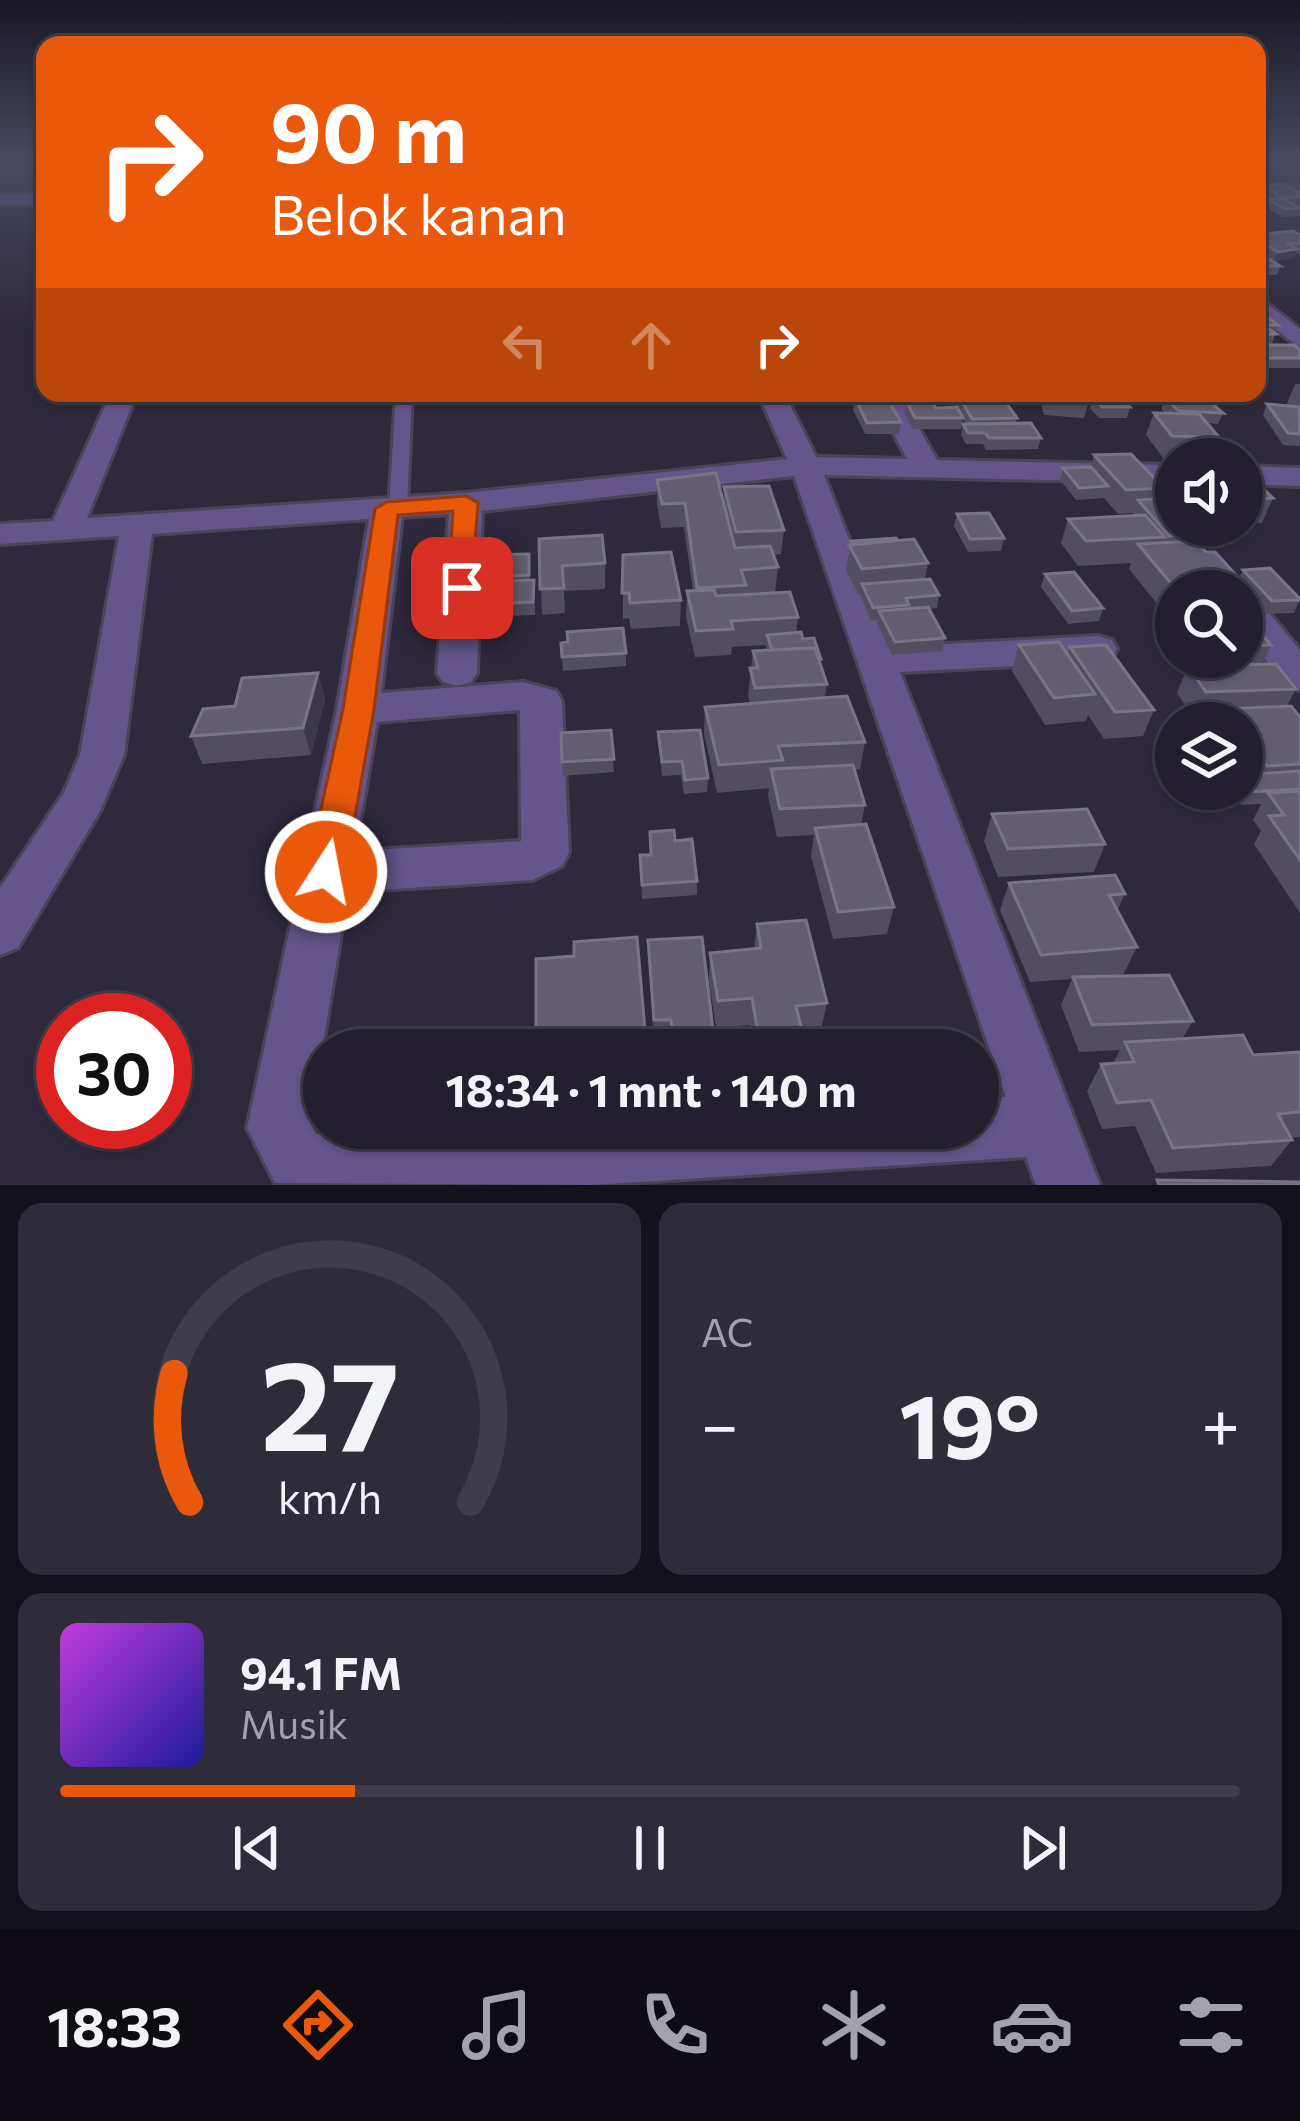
<!DOCTYPE html>
<html lang="id">
<head>
<meta charset="utf-8">
<style>
  body { margin:0; font-family:Commissioner,sans-serif; background:#2f2c3a; color:#f1f3f6; height:100vh; display:flex; flex-direction:column; font-size:45px; white-space:nowrap }
  * { box-sizing:border-box; margin:0 }
  p { font-size:39px; color:#a3a2aa }
  .icon { flex:none; width:66px; height:66px; fill:none; stroke:currentColor; stroke-width:2; stroke-linecap:round; stroke-linejoin:round }
  .map { position:relative; height:1185px; overflow:hidden }
  .drawer { display:flex; flex-direction:column; gap:18px; padding:18px; background:#131119; flex:1 }
  .drawer>* { flex:none }
  .top-card { position:absolute; left:36px; top:36px; width:1230px; height:366px; border-radius:24px; box-shadow:0 3px 9px #0004,0 0 0 3px #403d4a; background:#ea580c; color:#fff; overflow:hidden }
  .buttons { position:absolute; left:1155px; top:438px; display:grid; gap:24px }
  .buttons a { display:grid; place-items:center; width:108px; height:108px; border-radius:50%; background:#231f2e; box-shadow:0 3px 9px #0004,0 0 0 3px #403d4a; font-size:60px }
  .speed { position:absolute; left:36px; top:993px; display:flex; gap:24px; font-size:60px; font-weight:700; text-align:center }
  .speed>* { display:grid; place-content:center; width:156px; height:156px; border-radius:50%; background:#231f2e; box-shadow:0 3px 9px #0004,0 0 0 3px #403d4a; line-height:1 }
  .speed .limit { border:18px solid #d22; background:#fff; color:#111 }
  .pin { position:absolute; display:grid; place-items:center; width:102px; height:102px; color:#fff; margin:-51px; border-radius:24px; box-shadow:0 6px 18px #0006 }
  .me { position:absolute; width:132px; margin:-66px; rotate:11deg; stroke-linejoin:round; filter:drop-shadow(0 0 9px #0008) }
  .turn { display:flex; align-items:center; gap:42px; height:252px; padding:0 36px; font-size:54px }
  .turn .icon { width:156px; height:156px; stroke-width:2.5 }
  .turn b { display:block; font-size:84px; line-height:102px }
  .lanes { display:flex; align-items:center; height:114px; padding:0 36px; background:#0003; justify-content:center; gap:60px; direction:ltr }
  .lanes .off { opacity:.35 }
  .big { font-size:90px; font-weight:700; line-height:1.1 }
  .drawer .widget { flex:1; display:flex; flex-direction:column; justify-content:center; gap:18px; min-width:0; padding:0 42px; border-radius:24px; background:#2f2c3a }
  .drawer .dial { align-items:center; gap:0 }
  .dial svg { height:312px; overflow:visible; fill:none; stroke:#403d4a; stroke-width:7; stroke-linecap:round; text-anchor:middle }
  .dial text { fill:#f1f3f6; stroke:none }
  .song { display:flex; align-items:center; gap:36px }
  .cover { width:144px; height:144px; border-radius:18px; background:linear-gradient(135deg,hsl(290 70% 55%),hsl(240 70% 35%)) }
  .played { height:12px; border-radius:6px; background:linear-gradient(90deg,#ea580c 25%,#403d4a 25%) }
  .keys { display:flex; justify-content:space-around; direction:ltr }
  .heat { display:flex; justify-content:space-between; align-items:center; font-size:66px; direction:ltr }
  .drawer .tiles { flex:1; display:grid; gap:18px; grid-template-columns:1fr 1fr }
  .widget:last-child { grid-column:span 2 }
  .trip { position:absolute; left:303px; top:1029px; width:696px; height:120px; border-radius:60px; background:#231f2e; box-shadow:0 3px 9px #0004,0 0 0 3px #403d4a; font-weight:700; line-height:120px; text-align:center }
  .menu { display:flex; height:192px; justify-content:space-around; align-items:center; background:#0e0c12; color:#a3a2aa }
  .menu .icon { width:84px; height:84px }
  .menu .current { color:#ea580c }
  .menu b { font-size:54px; color:#f1f3f6 }
  .map>svg:first-child { display:block }
  .lines { fill:none; stroke-linecap:round; stroke-linejoin:round }
  .lane-casing { stroke:#494457; stroke-width:6 }
  .street-casing { stroke:#494457; stroke-width:6 }
  .lane { fill:#64558a; fill-rule:evenodd }
  .street { fill:#64558a; fill-rule:evenodd }
  .wall { fill:#524d61 }
  .shaded-wall { fill:#3d374c }
  .building { fill:#635d71; stroke:#787386; stroke-width:3 }
  .route { fill:#ea580c; stroke:#983908; stroke-width:3 }
</style>
</head>
<body>
<div class="map">
<svg width="1300" height="1185" viewBox="0 0 1300 1185">
  <rect width="100%" height="100%" fill="#2f293d"/>
  <g class="lines">
    <g class="lane-casing">
      <path id="lane" d="M 396,393 L 412,393 L 407,508 L 398,514 L 389,508 Z"/>
    </g>
    <g class="street-casing">
      <g id="street">
        <path d="M 1257,185 L 1300,186 L 1300,196 L 1257,195 Z"/>
        <path d="M 45,194 L 45,204 L 0,205 L 0,195 Z"/>
        <path d="M 1257,296 L 1300,329 L 1300,348 L 1257,315 Z"/>
        <path d="M 111,393 L 137,393 L 87,518 L 466,493 L 787,459 L 758,393 L 784,393 L 816,457 L 907,459 L 877,401 L 890,393 L 900,395 L 937,460 L 1176,465 L 1176,483 L 824,475 L 891,647 L 1098,636 L 1112,640 L 1117,649 L 1112,658 L 1098,662 L 900,672 L 1100,1185 L 1036,1185 L 1026,1157 L 593,1185 L 275,1183 L 247,1128 L 337,709 L 369,519 L 152,534 L 124,755 L 100,811 L 18,948 L 0,955 L 0,888 L 64,792 L 80,755 L 119,536 L 0,544 L 0,524 L 53,521 ZM 794,476 L 1006,1097 L 978,1098 L 978,1128 L 501,1128 L 336,1138 L 316,1134 L 310,1123 L 348,892 L 532,880 L 562,866 L 569,852 L 562,701 L 556,691 L 523,682 L 381,693 L 402,517 L 449,514 L 437,673 L 443,682 L 457,686 L 471,682 L 477,673 L 482,511 ZM 520,710 L 521,841 L 355,851 L 377,722 Z"/>
        <path d="M 1242,466 L 1300,468 L 1300,486 L 1242,484 Z"/>
        <path d="M 1242,593 L 1255,596 L 1300,650 L 1300,690 L 1286,686 L 1242,629 Z"/>
      </g>
    </g>
    <use href="#lane" class="lane"/>
    <use href="#street" class="street"/>
  </g>
  <g class="wall">
    <path d="M 1265,185 L 1291,189 L 1292,186 L 1300,186 L 1300,216 L 1283,217 L 1264,207 L 1267,199 L 1271,199 L 1262,193 Z"/>
    <path d="M 1257,235 L 1300,235 L 1300,254 L 1296,253 L 1294,258 L 1274,261 L 1257,249 Z"/>
    <path d="M 1257,259 L 1280,266 L 1277,275 L 1257,275 Z"/>
    <path d="M 1257,318 L 1278,325 L 1272,344 L 1257,345 Z"/>
    <path d="M 1257,345 L 1300,350 L 1300,368 L 1257,368 Z"/>
    <path d="M 1295,384 L 1300,384 L 1300,446 L 1283,445 L 1263,415 L 1267,404 L 1286,406 Z"/>
    <path d="M 891,393 L 929,393 L 928,401 L 896,402 Z"/>
    <path d="M 954,393 L 993,393 L 1017,418 L 1016,423 L 1041,438 L 1038,449 L 986,450 L 983,444 L 966,444 L 961,435 L 963,424 L 966,424 L 963,418 L 961,429 L 913,429 L 905,414 L 907,403 L 936,408 L 957,407 L 953,400 Z"/>
    <path d="M 1006,393 L 1089,393 L 1090,396 L 1084,418 L 1044,415 L 1041,403 L 1007,400 Z"/>
    <path d="M 1093,397 L 1130,407 L 1127,418 L 1099,418 L 1090,408 Z"/>
    <path d="M 855,398 L 901,422 L 899,434 L 865,434 L 853,410 Z"/>
    <path d="M 1165,398 L 1223,413 L 1218,424 L 1208,423 L 1219,437 L 1212,454 L 1230,459 L 1164,459 L 1146,435 L 1154,413 L 1166,413 L 1161,409 Z"/>
    <path d="M 1094,455 L 1164,488 L 1161,499 L 1206,534 L 1201,546 L 1236,575 L 1233,581 L 1236,584 L 1233,591 L 1176,591 L 1176,657 L 1242,657 L 1242,611 L 1271,645 L 1262,664 L 1296,689 L 1287,706 L 1300,717 L 1300,913 L 1254,844 L 1261,831 L 1253,820 L 1261,804 L 1241,805 L 1229,790 L 1242,789 L 1242,775 L 1256,774 L 1242,756 L 1242,723 L 1217,723 L 1219,718 L 1194,719 L 1177,693 L 1188,666 L 1194,666 L 1192,663 L 1178,663 L 1154,630 L 1162,610 L 1129,569 L 1131,563 L 1078,566 L 1061,543 L 1068,519 L 1132,516 L 1133,513 L 1118,514 L 1104,498 L 1076,500 L 1060,480 L 1063,468 L 1091,467 Z"/>
    <path d="M 1242,470 L 1273,498 L 1262,523 L 1242,523 Z"/>
    <path d="M 657,480 L 723,503 L 724,487 L 784,530 L 781,554 L 773,555 L 778,567 L 775,593 L 798,617 L 796,633 L 821,659 L 820,664 L 827,684 L 825,698 L 865,742 L 860,769 L 854,770 L 865,805 L 861,825 L 894,907 L 887,934 L 833,939 L 811,856 L 814,835 L 777,837 L 768,796 L 769,788 L 717,793 L 704,734 L 705,707 L 750,704 L 748,695 L 753,651 L 767,651 L 766,645 L 732,647 L 731,655 L 695,657 L 686,617 L 687,591 L 693,591 L 684,527 L 661,528 L 657,504 Z"/>
    <path d="M 957,514 L 1004,538 L 1001,551 L 968,552 L 954,526 Z"/>
    <path d="M 539,539 L 605,563 L 605,589 L 564,591 L 565,613 L 542,615 Z"/>
    <path d="M 851,541 L 898,541 L 928,563 L 925,579 L 939,595 L 937,608 L 929,609 L 945,638 L 942,651 L 892,655 L 877,624 L 878,620 L 871,621 L 860,594 L 858,594 L 846,570 Z"/>
    <path d="M 529,554 L 530,580 L 534,580 L 535,615 L 484,617 L 482,578 L 495,565 Z"/>
    <path d="M 623,555 L 681,600 L 680,626 L 631,629 L 629,618 L 623,619 Z"/>
    <path d="M 1243,570 L 1300,599 L 1294,613 L 1266,614 L 1237,583 Z"/>
    <path d="M 1045,574 L 1103,608 L 1099,621 L 1068,624 L 1041,587 Z"/>
    <path d="M 561,643 L 626,653 L 626,666 L 563,671 Z"/>
    <path d="M 1019,645 L 1068,654 L 1070,647 L 1154,710 L 1143,736 L 1104,739 L 1088,715 L 1086,721 L 1045,725 L 1012,671 Z"/>
    <path d="M 318,673 L 325,699 L 311,755 L 202,764 L 191,736 L 235,706 Z"/>
    <path d="M 611,730 L 614,772 L 563,776 L 561,733 Z"/>
    <path d="M 658,732 L 708,778 L 707,792 L 684,794 L 681,775 L 662,776 Z"/>
    <path d="M 992,814 L 1105,844 L 1094,872 L 998,877 L 984,841 Z"/>
    <path d="M 650,832 L 697,881 L 697,895 L 642,899 L 640,855 L 650,855 Z"/>
    <path d="M 1009,883 L 1125,894 L 1117,911 L 1137,947 L 1123,975 L 1100,977 L 1193,1021 L 1182,1039 L 1253,1055 L 1300,1052 L 1300,1137 L 1291,1138 L 1292,1140 L 1271,1166 L 1156,1173 L 1135,1126 L 1102,1129 L 1087,1091 L 1101,1064 L 1113,1063 L 1120,1050 L 1079,1052 L 1061,1005 L 1072,979 L 1030,982 L 1000,910 Z"/>
    <path d="M 757,924 L 827,1003 L 821,1030 L 802,1032 L 805,1043 L 803,1050 L 753,1050 L 749,1025 L 716,1028 L 709,980 L 710,953 L 754,949 Z"/>
    <path d="M 648,940 L 713,1030 L 711,1050 L 671,1050 L 671,1047 L 654,1047 Z"/>
    <path d="M 574,956 L 646,1042 L 646,1050 L 536,1050 Z"/>
  </g>
  <g class="shaded-wall">
    <path d="M 1297,249 L 1294,258 L 1274,261 L 1278,252 Z"/>
    <path d="M 318,673 L 325,699 L 311,755 L 303,728 Z"/>
  </g>
  <g class="building">
    <path d="M 1282,184 L 1300,193 L 1300,197 L 1282,198 L 1265,185 Z"/>
    <path d="M 1267,199 L 1284,199 L 1300,208 L 1286,209 Z"/>
    <path d="M 1293,231 L 1300,235 L 1300,244 L 1287,243 L 1297,249 L 1278,252 L 1257,239 L 1257,235 Z"/>
    <path d="M 1257,259 L 1269,259 L 1280,266 L 1257,266 Z"/>
    <path d="M 1257,318 L 1268,318 L 1278,325 L 1263,325 L 1276,334 L 1257,335 Z"/>
    <path d="M 1257,345 L 1294,345 L 1300,350 L 1300,358 L 1257,358 Z"/>
    <path d="M 957,393 L 993,393 L 1000,402 L 1005,401 L 1017,418 L 972,419 Z"/>
    <path d="M 1053,393 L 1089,393 L 1090,396 Z"/>
    <path d="M 1121,396 L 1130,407 L 1102,407 L 1093,397 Z"/>
    <path d="M 1203,396 L 1223,413 L 1179,411 L 1165,398 Z"/>
    <path d="M 855,398 L 887,398 L 901,422 L 867,423 Z"/>
    <path d="M 932,402 L 936,408 L 957,407 L 963,418 L 915,418 L 907,403 Z"/>
    <path d="M 1267,404 L 1299,407 L 1300,434 L 1288,433 Z"/>
    <path d="M 1154,413 L 1199,414 L 1219,437 L 1172,436 Z"/>
    <path d="M 1031,423 L 1041,438 L 989,438 L 985,433 L 968,433 L 963,424 Z"/>
    <path d="M 1131,454 L 1164,488 L 1126,490 L 1094,455 Z"/>
    <path d="M 1225,454 L 1230,459 L 1210,459 L 1205,455 Z"/>
    <path d="M 1091,467 L 1108,486 L 1079,488 L 1063,468 Z"/>
    <path d="M 1242,470 L 1273,498 L 1242,500 Z"/>
    <path d="M 716,473 L 735,548 L 770,546 L 778,567 L 741,570 L 746,585 L 697,588 L 685,503 L 662,504 L 657,480 Z"/>
    <path d="M 769,486 L 784,530 L 736,532 L 724,487 Z"/>
    <path d="M 1172,498 L 1176,502 L 1176,525 L 1197,525 L 1206,534 L 1169,536 L 1138,500 Z"/>
    <path d="M 989,513 L 1004,538 L 970,539 L 957,514 Z"/>
    <path d="M 1145,515 L 1165,537 L 1086,541 L 1068,519 Z"/>
    <path d="M 602,535 L 605,563 L 562,566 L 564,588 L 540,589 L 539,539 Z"/>
    <path d="M 896,538 L 898,541 L 853,544 L 851,541 Z"/>
    <path d="M 914,539 L 928,563 L 862,569 L 849,545 Z"/>
    <path d="M 1196,541 L 1206,552 L 1215,552 L 1236,575 L 1228,575 L 1236,584 L 1173,586 L 1138,544 Z"/>
    <path d="M 671,552 L 681,600 L 630,603 L 629,593 L 622,593 L 623,555 Z"/>
    <path d="M 529,554 L 529,575 L 482,578 L 483,565 L 495,565 L 495,555 Z"/>
    <path d="M 1270,568 L 1300,599 L 1300,600 L 1272,601 L 1243,570 Z"/>
    <path d="M 1074,572 L 1103,608 L 1072,611 L 1045,574 Z"/>
    <path d="M 930,579 L 939,595 L 906,598 L 909,605 L 873,608 L 862,584 Z"/>
    <path d="M 534,580 L 533,602 L 483,604 L 484,589 L 490,589 L 490,582 Z"/>
    <path d="M 714,590 L 716,596 L 790,592 L 798,617 L 731,621 L 733,629 L 696,631 L 687,591 Z"/>
    <path d="M 1164,604 L 1176,604 L 1176,620 Z"/>
    <path d="M 928,607 L 945,638 L 895,642 L 879,611 Z"/>
    <path d="M 1242,611 L 1271,645 L 1242,646 Z"/>
    <path d="M 623,628 L 626,653 L 562,657 L 561,643 L 568,642 L 567,632 Z"/>
    <path d="M 801,632 L 803,639 L 814,638 L 821,659 L 819,659 L 815,648 L 772,650 L 767,635 Z"/>
    <path d="M 1059,642 L 1095,694 L 1054,698 L 1019,645 Z"/>
    <path d="M 1106,645 L 1154,710 L 1115,712 L 1070,647 Z"/>
    <path d="M 815,648 L 827,684 L 755,688 L 750,668 L 758,668 L 753,651 Z"/>
    <path d="M 1276,664 L 1296,689 L 1206,692 L 1188,666 Z"/>
    <path d="M 318,673 L 303,728 L 191,736 L 203,709 L 235,706 L 242,678 Z"/>
    <path d="M 847,696 L 865,742 L 778,746 L 783,760 L 719,765 L 705,707 Z"/>
    <path d="M 1291,706 L 1300,717 L 1300,764 L 1267,766 L 1242,733 L 1242,723 L 1234,723 L 1223,709 Z"/>
    <path d="M 611,730 L 614,759 L 562,762 L 561,733 Z"/>
    <path d="M 700,730 L 708,778 L 685,780 L 682,761 L 662,762 L 658,732 Z"/>
    <path d="M 853,765 L 865,805 L 780,809 L 771,769 Z"/>
    <path d="M 1300,771 L 1300,789 L 1248,792 L 1242,784 L 1242,775 Z"/>
    <path d="M 1298,791 L 1300,794 L 1300,860 L 1269,816 L 1284,815 L 1268,793 Z"/>
    <path d="M 1087,809 L 1105,844 L 1008,849 L 992,814 Z"/>
    <path d="M 866,824 L 894,907 L 838,912 L 815,828 Z"/>
    <path d="M 674,830 L 675,841 L 692,839 L 697,881 L 642,885 L 640,855 L 651,855 L 650,832 Z"/>
    <path d="M 1115,875 L 1125,894 L 1109,895 L 1137,947 L 1041,955 L 1009,883 Z"/>
    <path d="M 806,920 L 827,1003 L 796,1006 L 805,1043 L 760,1046 L 752,998 L 718,1001 L 710,953 L 761,948 L 757,924 Z"/>
    <path d="M 637,937 L 646,1042 L 614,1045 L 614,1050 L 536,1050 L 536,959 L 574,956 L 574,942 Z"/>
    <path d="M 702,937 L 713,1030 L 673,1032 L 671,1020 L 654,1020 L 648,940 Z"/>
    <path d="M 1169,975 L 1193,1021 L 1092,1025 L 1073,977 Z"/>
    <path d="M 1243,1035 L 1253,1055 L 1300,1052 L 1300,1112 L 1278,1114 L 1292,1140 L 1173,1148 L 1151,1100 L 1117,1103 L 1101,1064 L 1134,1062 L 1125,1042 Z"/>
    <path d="M 1157,1180 L 1300,1182 L 1300,1185 L 1159,1185 Z"/>
  </g>
  <linearGradient id="sky" x2="0" y2="1"><stop stop-color="#1a1722"/><stop offset="0.49" stop-color="#474962"/><stop offset="1" stop-color="#474962" stop-opacity="0"/></linearGradient>
  <rect width="1300" height="326" fill="url(#sky)"/>
  <path class="route" d="M 466,496 L 478,503 L 471,593 L 452,593 L 448,588 L 453,511 L 398,515 L 374,709 L 345,872 L 339,883 L 326,888 L 313,883 L 307,872 L 343,709 L 375,509 L 387,502 Z"/>
</svg>
<div class="buttons">
<a><svg class="icon" aria-label="sound" viewBox="0 0 24 24"><path d="M4 9h4l5-4v14l-5-4H4zM17 9q2 3 0 6"/></svg></a>
<a><svg class="icon" aria-label="search" viewBox="0 0 24 24"><circle cx="10" cy="10" r="6"/><path d="M15 15l6 6"/></svg></a>
<a><svg class="icon" aria-label="layers" viewBox="0 0 24 24"><path d="M12 4l9 5-9 5-9-5zM3 14l9 5 9-5"/></svg></a>
</div>
<div class="speed"><div class="limit">30</div></div>
<div class="pin" style="left:462px;top:588px;background:#d93025"><svg class="icon" aria-label="arrive" viewBox="0 0 24 24"><path d="M6 21V4h12l-3 4 3 4H6"/></svg></div>
<svg class="me" style="left:326px;top:872px" viewBox="-20 -20 40 40"><circle r="17" fill="#ea580c" stroke="#fff" stroke-width="3"/><path d="M0-11L8 9 0 5-8 9z" fill="#fff"/></svg>
<div class="trip">18:34 · 1 mnt · 140 m</div>
<div class="top-card">
<div class="turn"><svg class="icon" aria-label="right" viewBox="0 0 24 24"><path d="M7 20v-9h11M14 6l5 5-5 5"/></svg><div><b>90 m</b>Belok kanan</div></div>
<div class="lanes"><svg class="icon off" aria-label="left" viewBox="0 0 24 24"><path d="M17 20v-9H6M10 6l-5 5 5 5"/></svg><svg class="icon off" aria-label="ahead" viewBox="0 0 24 24"><path d="M12 20V5M6 11l6-6 6 6"/></svg><svg class="icon" aria-label="right" viewBox="0 0 24 24"><path d="M7 20v-9h11M14 6l5 5-5 5"/></svg></div>
</div>
</div>
<section class="drawer">
<div class="tiles">
<div class="widget dial"><svg viewBox="0 0 100 80">
<path d="M14 69A42 42 0 1 1 86 69"/>
<path d="M14 69A42 42 0 0 1 10 36" stroke="#ea580c"/>
<text x="50" y="56" font-size="32" font-weight="700">27</text>
<text x="50" y="72" font-size="11">km/h</text>
</svg></div>
<div class="widget"><p>AC</p>
<div class="heat"><a>−</a><b class="big">19°</b><a>+</a></div>
</div>
<div class="widget">
<div class="song"><i class="cover"></i><div><b>94.1 FM</b><p>Musik</p></div></div>
<div class="played"></div>
<div class="keys"><svg class="icon" aria-label="previous" viewBox="0 0 24 24"><path d="M18 5L8 12l10 7zM5 5v14"/></svg><svg class="icon" aria-label="pause" viewBox="0 0 24 24"><path d="M8 5v14M16 5v14"/></svg><svg class="icon" aria-label="next" viewBox="0 0 24 24"><path d="M6 5l10 7-10 7zM19 5v14"/></svg></div>
</div>
</div>
</section>
<nav class="menu">
<b>18:33</b>
<svg class="icon current" aria-label="directions" viewBox="0 0 24 24"><path d="M12 3l9 9-9 9-9-9zM9 14v-3h6M13 9l2 2-2 2"/></svg>
<svg class="icon" aria-label="music" viewBox="0 0 24 24"><path d="M9 18V5l10-2v13"/><circle cx="6" cy="18" r="3"/><circle cx="16" cy="16" r="3"/></svg>
<svg class="icon" aria-label="phone" viewBox="0 0 24 24"><path d="M5 4h4l2 5-3 2q2 4 5 5l2-3 5 2v4C11 20 4 13 5 4z"/></svg>
<svg class="icon" aria-label="climate" viewBox="0 0 24 24"><path d="M12 3v18M4 7l16 10M4 17L20 7"/></svg>
<svg class="icon" aria-label="car" viewBox="0 0 24 24"><path d="M5 17H2v-5l4-1 3-4h7l3 4 3 1v5h-3M9 17h6M6 11h13"/><circle cx="7" cy="17" r="2"/><circle cx="17" cy="17" r="2"/></svg>
<svg class="icon" aria-label="filters" viewBox="0 0 24 24"><path d="M4 7h16M4 17h16"/><circle cx="9" cy="7" r="2"/><circle cx="15" cy="17" r="2"/></svg>
</nav>
</body>
</html>
